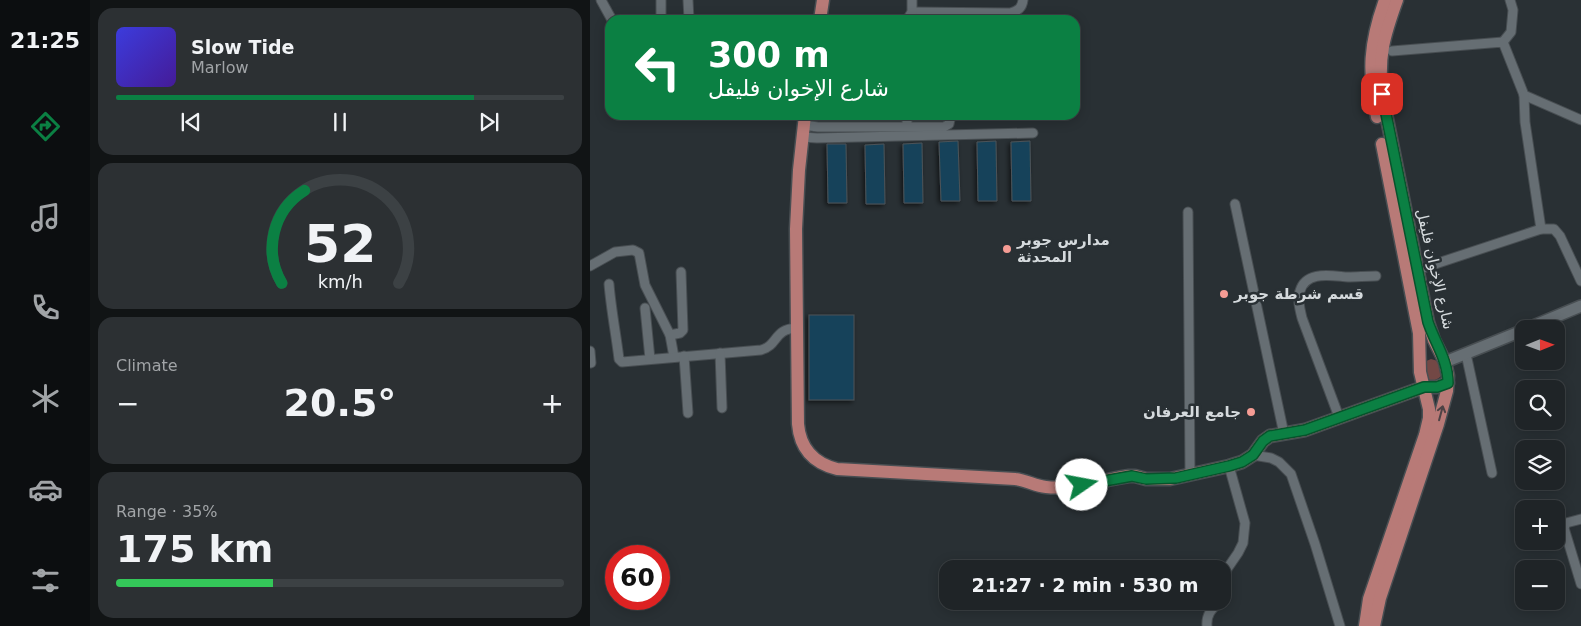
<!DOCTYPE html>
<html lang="en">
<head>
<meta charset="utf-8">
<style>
  body { margin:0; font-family:"DejaVu Sans","Noto Naskh Arabic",sans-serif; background:#2c3033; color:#f1f3f6; height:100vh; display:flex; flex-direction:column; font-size:19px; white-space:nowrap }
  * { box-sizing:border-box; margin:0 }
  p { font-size:16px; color:#a1a4a7 }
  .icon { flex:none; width:28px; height:28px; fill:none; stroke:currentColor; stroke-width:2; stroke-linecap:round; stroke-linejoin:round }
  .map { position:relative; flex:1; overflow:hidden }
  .drawer { display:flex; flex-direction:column; gap:8px; padding:8px; background:#111415; width:500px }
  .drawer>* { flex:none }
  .top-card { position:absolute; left:15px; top:15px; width:475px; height:105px; border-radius:15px; box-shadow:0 2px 12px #0003,0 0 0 1px #3c4144; background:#0b8043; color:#fff; overflow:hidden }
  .needle { width:32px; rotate:89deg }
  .tools { position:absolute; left:925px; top:320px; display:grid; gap:10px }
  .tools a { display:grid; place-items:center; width:50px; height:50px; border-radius:10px; background:#1f2427; box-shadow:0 2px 12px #0003,0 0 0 1px #3c4144; font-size:25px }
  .speed { position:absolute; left:15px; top:545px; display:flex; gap:10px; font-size:25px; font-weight:700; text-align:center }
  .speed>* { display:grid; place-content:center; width:65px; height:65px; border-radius:50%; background:#1f2427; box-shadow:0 2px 12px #0003,0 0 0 1px #3c4144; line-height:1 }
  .speed .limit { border:8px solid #d22; background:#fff; color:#111 }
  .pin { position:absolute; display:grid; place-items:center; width:42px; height:42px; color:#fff; margin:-21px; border-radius:10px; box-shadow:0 2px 8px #0006 }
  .me { position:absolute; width:55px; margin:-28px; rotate:78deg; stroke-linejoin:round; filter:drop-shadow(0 0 4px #0008) }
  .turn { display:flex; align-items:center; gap:18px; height:105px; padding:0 20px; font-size:22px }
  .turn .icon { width:65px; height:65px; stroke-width:2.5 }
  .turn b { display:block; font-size:35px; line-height:42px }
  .big { font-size:38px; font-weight:700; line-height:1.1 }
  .drawer .card { flex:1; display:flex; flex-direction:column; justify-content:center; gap:8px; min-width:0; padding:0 18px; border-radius:15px; background:#2c3033 }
  .drawer .dial { align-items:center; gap:0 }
  .dial svg { height:130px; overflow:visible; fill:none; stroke:#3c4144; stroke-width:7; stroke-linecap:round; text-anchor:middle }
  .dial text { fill:#f1f3f6; stroke:none }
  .song { display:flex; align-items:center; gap:15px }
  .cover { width:60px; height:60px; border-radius:8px; background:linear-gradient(135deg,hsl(240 70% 55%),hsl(260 70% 35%)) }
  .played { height:5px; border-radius:2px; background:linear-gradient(90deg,#0b8043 80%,#3c4144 80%) }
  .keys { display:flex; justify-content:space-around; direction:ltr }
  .heat { display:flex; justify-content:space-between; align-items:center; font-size:28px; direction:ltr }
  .charge { height:8px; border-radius:4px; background:linear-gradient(90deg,#34c759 35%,#3c4144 0) }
  .trip { position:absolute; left:349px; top:560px; width:292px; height:50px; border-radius:15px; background:#1f2427; box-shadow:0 2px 12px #0003,0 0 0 1px #3c4144; font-weight:700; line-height:50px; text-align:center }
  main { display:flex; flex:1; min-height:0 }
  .tab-bar { display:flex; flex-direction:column; width:90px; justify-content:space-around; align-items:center; background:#0c0e10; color:#a1a4a7 }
  .tab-bar .icon { width:35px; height:35px }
  .tab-bar .active { color:#0b8043 }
  .tab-bar b { font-size:22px; color:#f1f3f6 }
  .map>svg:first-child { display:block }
  .green { fill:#734845 }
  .building { fill:#17435a; stroke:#4c5358; filter:url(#shadow) }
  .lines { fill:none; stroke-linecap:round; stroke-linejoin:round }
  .minor-casing { stroke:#484e52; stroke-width:11 }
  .tertiary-casing { stroke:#484e52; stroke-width:14 }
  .primary-casing { stroke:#484e52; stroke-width:15 }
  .minor { stroke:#666e73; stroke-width:9 }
  .tertiary { stroke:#666e73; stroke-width:11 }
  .primary { stroke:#b87a77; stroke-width:12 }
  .oneway { stroke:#4d4245 }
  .route-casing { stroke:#07532c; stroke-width:12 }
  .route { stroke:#0b8043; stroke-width:9 }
  .poi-dot { fill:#f59c94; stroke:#293034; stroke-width:2 }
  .labels { text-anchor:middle; stroke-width:5; stroke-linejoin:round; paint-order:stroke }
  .poi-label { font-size:15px; font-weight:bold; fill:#d5dadd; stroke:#293034; text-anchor:start }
  .street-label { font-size:15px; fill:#d5dadd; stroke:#293034 }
</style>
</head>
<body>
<main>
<nav class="tab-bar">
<b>21:25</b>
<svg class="icon active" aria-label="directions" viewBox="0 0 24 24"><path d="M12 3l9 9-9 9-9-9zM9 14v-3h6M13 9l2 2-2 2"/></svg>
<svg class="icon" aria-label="music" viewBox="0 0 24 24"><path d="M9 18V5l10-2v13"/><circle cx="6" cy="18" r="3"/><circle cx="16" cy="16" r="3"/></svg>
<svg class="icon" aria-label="phone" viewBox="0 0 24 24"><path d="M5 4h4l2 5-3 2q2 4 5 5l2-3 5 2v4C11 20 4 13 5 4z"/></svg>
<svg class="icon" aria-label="climate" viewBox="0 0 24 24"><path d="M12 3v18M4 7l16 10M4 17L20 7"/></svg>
<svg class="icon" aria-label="car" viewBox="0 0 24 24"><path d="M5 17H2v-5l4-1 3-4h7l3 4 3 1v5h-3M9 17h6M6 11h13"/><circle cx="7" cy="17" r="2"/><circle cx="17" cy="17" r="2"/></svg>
<svg class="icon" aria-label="filters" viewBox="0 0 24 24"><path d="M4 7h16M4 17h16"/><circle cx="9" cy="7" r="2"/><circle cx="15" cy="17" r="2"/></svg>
</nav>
<section class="drawer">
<div class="card">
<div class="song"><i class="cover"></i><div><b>Slow Tide</b><p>Marlow</p></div></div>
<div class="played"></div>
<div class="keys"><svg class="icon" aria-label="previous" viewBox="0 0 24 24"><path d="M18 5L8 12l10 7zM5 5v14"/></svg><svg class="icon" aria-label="pause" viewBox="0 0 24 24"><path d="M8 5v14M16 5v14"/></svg><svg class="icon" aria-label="next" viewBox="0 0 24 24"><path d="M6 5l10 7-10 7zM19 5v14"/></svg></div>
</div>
<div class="card dial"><svg viewBox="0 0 100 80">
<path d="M14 69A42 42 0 1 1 86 69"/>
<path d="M14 69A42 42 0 0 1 28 12" stroke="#0b8043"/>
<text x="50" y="56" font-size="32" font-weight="700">52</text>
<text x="50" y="72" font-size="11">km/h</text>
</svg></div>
<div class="card"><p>Climate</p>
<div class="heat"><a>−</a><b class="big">20.5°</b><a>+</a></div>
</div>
<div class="card"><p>Range · 35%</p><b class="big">175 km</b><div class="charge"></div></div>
</section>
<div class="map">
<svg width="991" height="626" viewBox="0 0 991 626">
  <defs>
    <filter id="shadow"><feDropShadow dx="-2" dy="2" stdDeviation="2.5" flood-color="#0009"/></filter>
  </defs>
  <rect width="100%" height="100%" fill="#293034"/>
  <path class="green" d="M 841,359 L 848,361 L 853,373 C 849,380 843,382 835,379 L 834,362 Z"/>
  <g class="building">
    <path d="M 368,141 L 370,201 L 351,201 L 349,142 Z"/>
    <path d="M 406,141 L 407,201 L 388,201 L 387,142 Z"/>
    <path d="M 440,141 L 441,201 L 422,201 L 421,142 Z"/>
    <path d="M 332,143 L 333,203 L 314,203 L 313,144 Z"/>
    <path d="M 237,144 L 256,144 L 257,203 L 238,203 Z"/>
    <path d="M 294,144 L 295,204 L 276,204 L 275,145 Z"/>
    <rect x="219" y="315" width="45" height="85"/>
  </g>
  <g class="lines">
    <g class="minor-casing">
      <g id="minor">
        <path d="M 11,0 L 22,20"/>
        <path d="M 98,0 L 99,20"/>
        <path d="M 322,12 L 420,13 C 428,11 432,8 433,0"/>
        <path d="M 71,20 L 71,0"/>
        <path d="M 317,20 L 322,12 L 322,0"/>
        <path d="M 913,42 L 921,32 L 923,10 L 920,0"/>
        <path d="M 802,51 L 913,42 L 934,95 L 991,120"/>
        <path d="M 934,95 L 935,122 L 951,229"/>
        <path d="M 317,115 L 317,126"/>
        <path d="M 213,125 L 228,127 L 354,127 L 359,124 L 361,115"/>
        <path d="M 212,137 L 227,138 L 443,133"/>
        <path d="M 645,204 L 694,434"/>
        <path d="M 598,212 L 600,475"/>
        <path d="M 0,266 L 25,252 L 43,250 L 49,253 L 55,285 L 80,335 L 84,357"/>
        <path d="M 827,270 L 951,229 L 964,229 L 970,236 L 991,281"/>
        <path d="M 19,284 C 21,309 26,334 29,359 L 32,362 L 171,350 C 189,345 183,329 207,328"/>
        <path d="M 55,308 L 60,359"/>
        <path d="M 80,335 L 90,333 L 93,330 L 91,272"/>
        <path d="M 0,351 L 1,363"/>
        <path d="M 130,353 L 132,408"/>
        <path d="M 876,354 L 902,473"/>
        <path d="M 94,356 L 98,413"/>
        <path d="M 749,417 L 712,318 C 710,310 707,299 710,291 C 716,270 742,276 758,277 C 767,277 776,276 786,276"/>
        <path d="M 663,455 L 681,458 L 689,462 L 701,474 L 725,544 L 750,626"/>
        <path d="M 991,519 L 976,523 L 974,528 L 991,584"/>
        <path d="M 632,597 L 637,569 L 648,553 L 653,543 L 655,523 L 639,466"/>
        <path d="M 617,626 C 616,614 622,609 630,601"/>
      </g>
    </g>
    <g class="tertiary-casing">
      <g id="tertiary">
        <path d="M 936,329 L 991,306"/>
        <path d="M 855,362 L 934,330"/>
      </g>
    </g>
    <g class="primary-casing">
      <g id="primary">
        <path d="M 230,20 L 233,0"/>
        <path d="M 215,115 L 209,170 L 206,229 L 208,424 C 210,448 223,463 247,469 L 425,479 C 436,480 445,486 456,487 C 483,490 512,480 539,476 L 545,476 L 556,479 L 580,479 L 639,466 L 652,462 L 663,455 L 673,441 L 680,436 L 715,430 L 834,387 L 847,387 L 858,383"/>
        <path d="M 787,117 C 778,72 779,44 795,0"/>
        <path d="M 775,626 L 779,599 L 835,435 L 839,418 L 839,409 L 830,372 L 829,333 L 792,144"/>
        <path d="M 784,626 L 790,598 L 848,424 L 857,391 L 858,376 L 855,362 L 844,340 L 838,322 L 792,94 C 788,56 794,36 807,0"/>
      </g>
    </g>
    <use href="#minor" class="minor"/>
    <use href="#tertiary" class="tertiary"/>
    <use href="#primary" class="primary"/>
  </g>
  <defs><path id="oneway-shaft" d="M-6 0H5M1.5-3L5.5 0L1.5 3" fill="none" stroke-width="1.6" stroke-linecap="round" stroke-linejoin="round" transform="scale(1.25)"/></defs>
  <use class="oneway" href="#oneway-shaft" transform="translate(851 413) rotate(-75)"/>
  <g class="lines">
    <g class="route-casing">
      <path id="route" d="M 492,485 L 542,476 L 556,479 L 586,478 L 639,466 L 652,462 L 663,455 L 673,441 L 680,436 L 715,430 L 834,387 L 847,387 L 858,383 C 858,360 845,343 838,322 L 792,94"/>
    </g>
    <use href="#route" class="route"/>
  </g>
  <g class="poi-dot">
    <circle cx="417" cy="249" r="5"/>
    <circle cx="634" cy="294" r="5"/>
    <circle cx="661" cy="412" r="5"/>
  </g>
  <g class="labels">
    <g class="poi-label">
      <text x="427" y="245">مدارس جوبر<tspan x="427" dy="17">المحدثة</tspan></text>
      <text x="644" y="299">قسم شرطة جوبر</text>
      <text x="651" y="417" text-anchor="end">جامع العرفان</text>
    </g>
    <g class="street-label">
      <text transform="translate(845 269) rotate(77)" y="5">شارع الإخوان فليفل</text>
    </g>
  </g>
</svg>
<div class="tools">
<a><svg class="needle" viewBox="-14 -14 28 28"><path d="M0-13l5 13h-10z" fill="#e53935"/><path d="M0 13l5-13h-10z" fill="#a1a4a7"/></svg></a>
<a><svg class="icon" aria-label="search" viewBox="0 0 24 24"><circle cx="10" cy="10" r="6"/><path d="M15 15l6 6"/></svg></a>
<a><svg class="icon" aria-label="layers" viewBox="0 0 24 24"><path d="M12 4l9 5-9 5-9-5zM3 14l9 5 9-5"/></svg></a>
<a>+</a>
<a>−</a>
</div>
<div class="speed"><div class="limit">60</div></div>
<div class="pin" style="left:792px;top:94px;background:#d93025"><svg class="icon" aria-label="arrive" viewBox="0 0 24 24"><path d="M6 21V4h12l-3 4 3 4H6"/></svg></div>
<svg class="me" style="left:492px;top:485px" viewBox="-20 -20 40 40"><circle r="19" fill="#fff"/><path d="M0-13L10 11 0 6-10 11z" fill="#0b8043"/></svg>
<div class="trip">21:27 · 2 min · 530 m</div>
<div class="top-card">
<div class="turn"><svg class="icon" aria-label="left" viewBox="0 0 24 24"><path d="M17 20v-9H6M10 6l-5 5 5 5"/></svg><div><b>300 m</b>شارع الإخوان فليفل</div></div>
</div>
</div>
</main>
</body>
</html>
